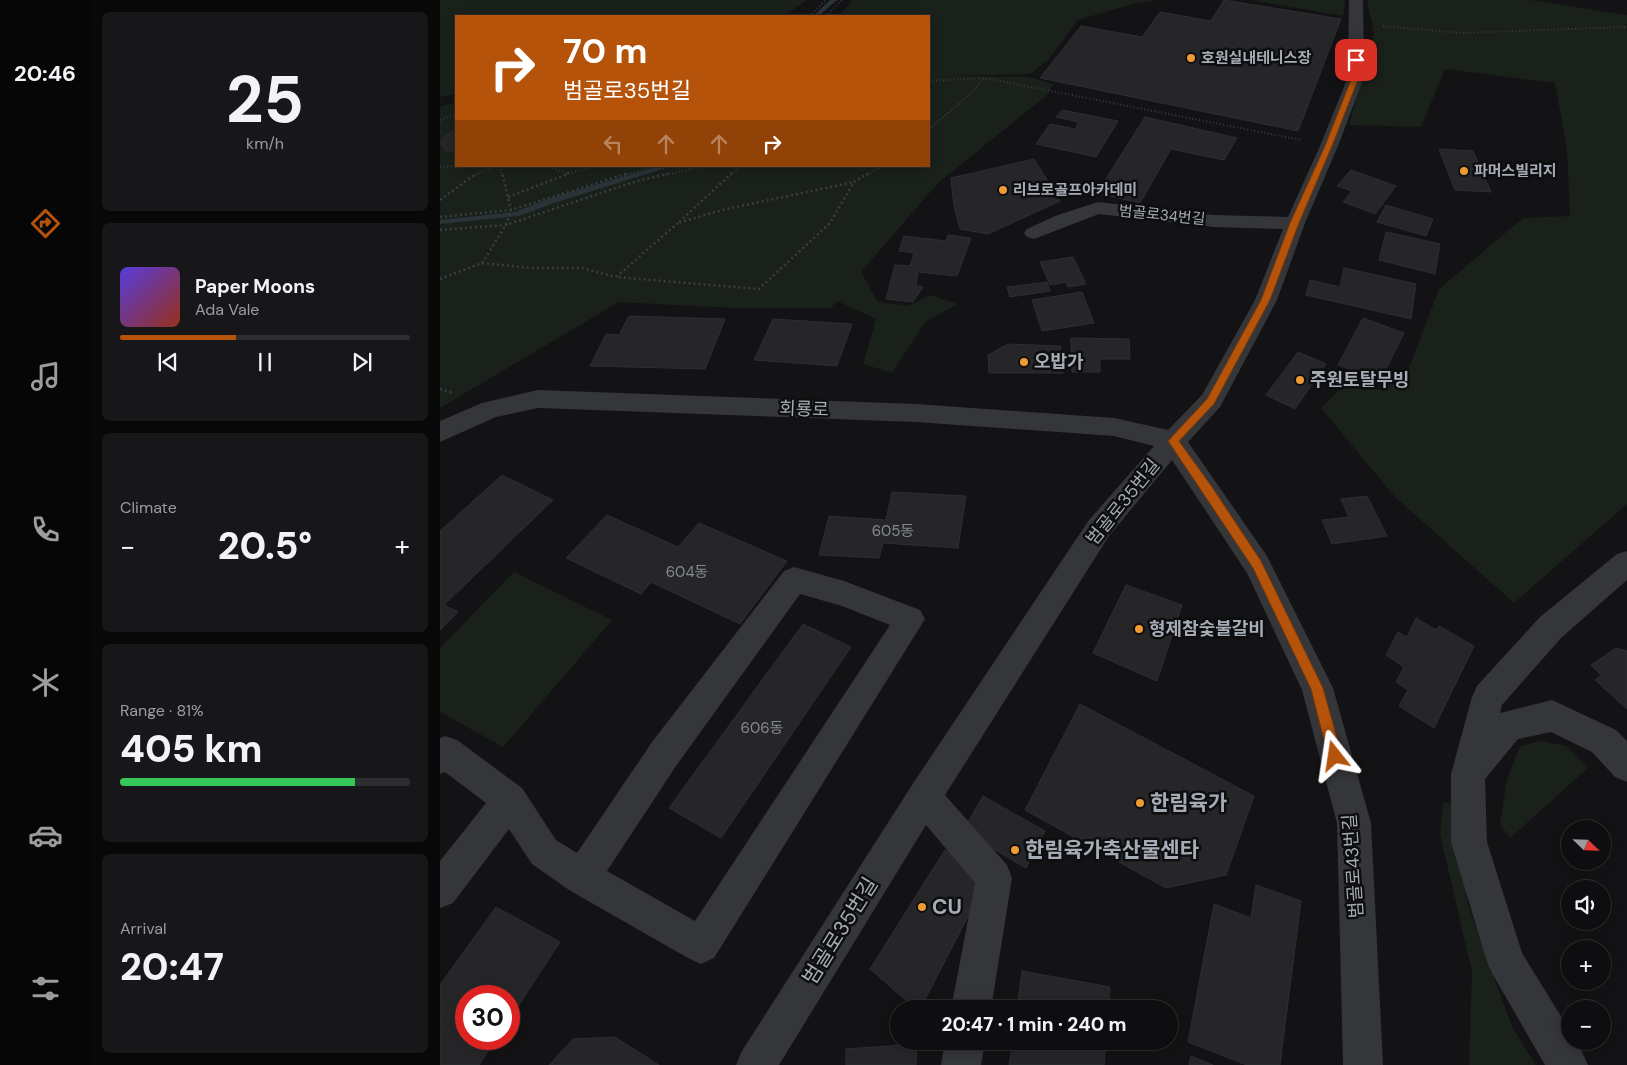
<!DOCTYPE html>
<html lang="en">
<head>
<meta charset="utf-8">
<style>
  body { margin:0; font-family:"DM Sans","Noto Sans KR",sans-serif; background:#171719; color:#f1f3f6; height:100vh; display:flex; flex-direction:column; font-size:19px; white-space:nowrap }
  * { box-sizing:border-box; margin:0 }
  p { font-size:16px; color:#9b9c9f }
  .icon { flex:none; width:28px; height:28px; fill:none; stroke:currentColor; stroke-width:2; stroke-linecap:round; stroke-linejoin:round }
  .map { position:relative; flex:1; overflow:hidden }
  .side { display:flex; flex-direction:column; gap:12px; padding:12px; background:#080809; width:350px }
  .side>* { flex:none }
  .guide { position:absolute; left:15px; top:15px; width:475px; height:152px; border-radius:0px; box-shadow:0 2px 12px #0003,0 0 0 1px #2e2e30; background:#b45309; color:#fff; overflow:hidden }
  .needle { width:32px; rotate:113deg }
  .fabs { position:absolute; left:1121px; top:820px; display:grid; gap:10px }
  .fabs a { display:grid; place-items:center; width:50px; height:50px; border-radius:50%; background:#0e0e10; box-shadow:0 2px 12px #0003,0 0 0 1px #2e2e30; font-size:25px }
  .speed { position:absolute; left:15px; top:985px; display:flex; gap:10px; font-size:25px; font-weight:700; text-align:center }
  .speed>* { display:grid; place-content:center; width:65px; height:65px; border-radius:50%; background:#0e0e10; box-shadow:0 2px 12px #0003,0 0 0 1px #2e2e30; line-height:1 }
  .speed .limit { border:8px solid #d22; background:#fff; color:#111 }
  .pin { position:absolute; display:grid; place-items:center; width:42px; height:42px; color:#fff; margin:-21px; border-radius:10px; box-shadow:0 2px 8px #0006 }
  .me { position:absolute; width:55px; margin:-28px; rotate:345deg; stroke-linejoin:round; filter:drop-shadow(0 0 4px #0008) }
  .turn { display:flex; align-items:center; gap:18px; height:105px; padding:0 25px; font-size:22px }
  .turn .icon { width:65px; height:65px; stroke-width:2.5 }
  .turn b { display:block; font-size:35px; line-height:42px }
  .lanes { display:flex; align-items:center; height:48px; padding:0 25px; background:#0003; justify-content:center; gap:25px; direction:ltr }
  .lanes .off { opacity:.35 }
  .big { font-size:38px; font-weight:800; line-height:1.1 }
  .side .tile { flex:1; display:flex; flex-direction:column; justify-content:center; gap:8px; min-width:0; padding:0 18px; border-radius:8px; background:#171719 }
  .side .dial { align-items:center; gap:0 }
  .dial b { font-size:65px; line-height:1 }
  .song { display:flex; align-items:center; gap:15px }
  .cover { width:60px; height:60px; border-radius:8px; background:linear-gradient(135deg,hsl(250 70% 55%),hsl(10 70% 35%)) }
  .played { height:5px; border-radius:2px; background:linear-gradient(90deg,#b45309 40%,#2e2e30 40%) }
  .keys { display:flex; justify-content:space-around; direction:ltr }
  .heat { display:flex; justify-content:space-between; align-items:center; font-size:28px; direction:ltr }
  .charge { height:8px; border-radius:4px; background:linear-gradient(90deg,#34c759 81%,#2e2e30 0) }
  .trip { position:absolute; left:450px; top:1000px; width:288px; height:50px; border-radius:25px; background:#0e0e10; box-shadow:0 2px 12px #0003,0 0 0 1px #2e2e30; font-weight:800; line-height:50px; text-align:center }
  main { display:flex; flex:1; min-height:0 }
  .menu { display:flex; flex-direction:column; width:90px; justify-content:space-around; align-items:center; background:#060606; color:#9b9c9f }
  .menu .icon { width:35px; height:35px }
  .menu .selected { color:#b45309 }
  .menu b { font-size:22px; color:#f1f3f6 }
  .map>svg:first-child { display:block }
  .green { fill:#1a201a }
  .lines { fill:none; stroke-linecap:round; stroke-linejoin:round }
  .stream { fill:#2a3338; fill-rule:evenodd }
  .building { fill:#262629; stroke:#2d2e31 }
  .path-far1 { stroke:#3a3d41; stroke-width:2; stroke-dasharray:1 2.5; stroke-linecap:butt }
  .path { stroke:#3a3d41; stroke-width:2.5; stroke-dasharray:2 3; stroke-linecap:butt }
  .minor { fill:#34363a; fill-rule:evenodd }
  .route { fill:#b45309; stroke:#753606 }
  .poi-dot { fill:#ee9c32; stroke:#0e0e10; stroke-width:2 }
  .labels { text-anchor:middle; stroke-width:5; stroke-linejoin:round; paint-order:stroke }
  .far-poi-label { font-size:15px; font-weight:bold; fill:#a5acb5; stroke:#0e0e10; text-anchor:start }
  .far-street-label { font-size:15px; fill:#a5acb5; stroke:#0e0e10 }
  .number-label { font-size:15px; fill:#848a91 }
  .poi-label { font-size:18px; font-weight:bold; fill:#a5acb5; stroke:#0e0e10; text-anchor:start }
  .street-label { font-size:18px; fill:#a5acb5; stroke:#0e0e10 }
  .near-poi-label { font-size:21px; font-weight:bold; fill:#a5acb5; stroke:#0e0e10; text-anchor:start }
  .near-street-label { font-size:21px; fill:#a5acb5; stroke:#0e0e10 }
</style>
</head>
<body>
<main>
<nav class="menu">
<b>20:46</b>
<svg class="icon selected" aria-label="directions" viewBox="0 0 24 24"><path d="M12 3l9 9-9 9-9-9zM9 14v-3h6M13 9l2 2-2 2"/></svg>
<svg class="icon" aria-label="music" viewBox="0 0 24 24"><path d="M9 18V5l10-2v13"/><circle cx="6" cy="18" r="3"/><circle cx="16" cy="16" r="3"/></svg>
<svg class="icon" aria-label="phone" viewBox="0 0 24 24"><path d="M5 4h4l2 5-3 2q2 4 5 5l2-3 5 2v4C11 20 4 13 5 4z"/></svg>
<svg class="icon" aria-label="climate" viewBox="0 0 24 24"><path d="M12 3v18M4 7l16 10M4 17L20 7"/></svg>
<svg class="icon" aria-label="car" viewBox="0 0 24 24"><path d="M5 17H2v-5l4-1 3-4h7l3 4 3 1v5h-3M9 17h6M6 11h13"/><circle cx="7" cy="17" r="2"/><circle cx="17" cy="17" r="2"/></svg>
<svg class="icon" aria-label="filters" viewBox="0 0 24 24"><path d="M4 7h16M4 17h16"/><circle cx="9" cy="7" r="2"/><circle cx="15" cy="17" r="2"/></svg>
</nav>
<section class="side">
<div class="tile dial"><b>25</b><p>km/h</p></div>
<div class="tile">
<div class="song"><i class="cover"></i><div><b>Paper Moons</b><p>Ada Vale</p></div></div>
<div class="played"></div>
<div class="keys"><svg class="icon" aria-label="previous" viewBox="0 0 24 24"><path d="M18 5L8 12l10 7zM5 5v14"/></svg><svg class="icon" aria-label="pause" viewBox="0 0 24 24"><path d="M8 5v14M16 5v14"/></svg><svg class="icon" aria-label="next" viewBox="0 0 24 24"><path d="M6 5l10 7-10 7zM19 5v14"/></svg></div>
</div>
<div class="tile"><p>Climate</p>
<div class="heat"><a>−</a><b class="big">20.5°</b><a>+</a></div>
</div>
<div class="tile"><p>Range · 81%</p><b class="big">405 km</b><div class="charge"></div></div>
<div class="tile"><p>Arrival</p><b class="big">20:47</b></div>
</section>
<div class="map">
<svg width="1187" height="1065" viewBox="0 0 1187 1065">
  <rect width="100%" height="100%" fill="#131315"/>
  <g class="green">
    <path d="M 0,0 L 367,0 L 344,16 L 16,16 L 16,94 L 0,97 Z"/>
    <path d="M 413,0 L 718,0 L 693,4 L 638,20 L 608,60 L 590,74 L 508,76 L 590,77 L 613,84 L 607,95 L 498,183 L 421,272 L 438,302 L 468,306 L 490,295 L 518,304 L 485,322 L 452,373 L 423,364 L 436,319 L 397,301 L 391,308 L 291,308 L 179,302 L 0,408 L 0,107 L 16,102 L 16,166 L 489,166 L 489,16 L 398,16 Z"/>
    <path d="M 811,0 L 905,0 L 903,16 Z"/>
    <path d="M 927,0 L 1090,0 L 1187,15 L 1187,504 L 1074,603 L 955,497 L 881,408 L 905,384 L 941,390 L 969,368 L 999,289 L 1083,218 L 1130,216 L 1127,149 L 1115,83 L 1005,69 L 981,127 L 909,125 L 934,33 Z"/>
    <path d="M 74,572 L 172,620 L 63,747 L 0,712 L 0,648 Z"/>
    <path d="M 1102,741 L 1126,746 L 1148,768 L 1070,838 L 1060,824 L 1067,779 L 1080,746 Z"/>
    <path d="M 1003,802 L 1012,804 L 1028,905 L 1072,1027 L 1096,1065 L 1029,1065 L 1032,972 L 1000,834 Z"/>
  </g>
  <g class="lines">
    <g class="stream">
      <path d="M 390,0 L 397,0 L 379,16 L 373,16 Z"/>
      <path d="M 219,166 L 232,166 L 114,203 L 79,216 L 0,224 L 0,220 L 75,212 L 108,199 Z"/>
    </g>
  </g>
  <g class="building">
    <path d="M 784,0 L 901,19 L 858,131 L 600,78 L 641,26 L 702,37 L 720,12 L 771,21 Z"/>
    <path d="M 622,110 L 678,121 L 656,157 L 596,144 L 610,124 L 635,129 L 639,122 L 616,117 Z"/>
    <path d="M 705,117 L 797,138 L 784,160 L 731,149 L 700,203 L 657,193 Z"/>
    <path d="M 16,129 L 16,152 L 5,150 L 2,146 L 1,142 L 4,137 Z"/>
    <path d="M 999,149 L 1033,151 L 1051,192 L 1015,190 Z"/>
    <path d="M 594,159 L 620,201 L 548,234 L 520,229 L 514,206 L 511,178 Z"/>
    <path d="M 911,170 L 956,186 L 935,214 L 903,202 L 912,191 L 897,186 Z"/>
    <path d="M 946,205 L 993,219 L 986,236 L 937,222 Z"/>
    <path d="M 946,232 L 1000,244 L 995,274 L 939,260 Z"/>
    <path d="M 508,235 L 531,238 L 517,276 L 478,272 L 476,285 L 483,287 L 473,302 L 446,299 L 455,265 L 470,266 L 474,253 L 459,251 L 464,236 L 506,241 Z"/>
    <path d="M 633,257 L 646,284 L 628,287 L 626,282 L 610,285 L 600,262 Z"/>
    <path d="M 904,268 L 976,284 L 971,319 L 866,295 L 870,280 L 900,287 Z"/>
    <path d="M 607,282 L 610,291 L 570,297 L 567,287 Z"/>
    <path d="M 642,292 L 654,323 L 602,331 L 592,300 Z"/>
    <path d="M 189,316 L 285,319 L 265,369 L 150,366 L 166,334 L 179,335 Z"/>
    <path d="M 923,318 L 964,333 L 940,381 L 898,365 Z"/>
    <path d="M 333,319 L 412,324 L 397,366 L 314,360 Z"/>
    <path d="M 631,338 L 689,339 L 690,359 L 660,359 L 660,372 L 632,372 Z"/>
    <path d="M 568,344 L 620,346 L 623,373 L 549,373 L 548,355 Z"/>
    <path d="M 858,352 L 886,364 L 855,409 L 826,395 Z"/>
    <path d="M 62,475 L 113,500 L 4,605 L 18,612 L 0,630 L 0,531 Z"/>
    <path d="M 452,492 L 526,496 L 518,548 L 443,543 L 439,558 L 379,555 L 389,516 L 446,520 Z"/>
    <path d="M 927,496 L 947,536 L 892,544 L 882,520 L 909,517 L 901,499 Z"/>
    <path d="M 167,515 L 238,547 L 259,523 L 347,561 L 300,624 L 211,582 L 201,594 L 126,558 Z"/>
    <path d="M 686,585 L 742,605 L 717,681 L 653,653 Z"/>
    <path d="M 976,618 L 996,630 L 999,626 L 1034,646 L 994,728 L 959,706 L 968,690 L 956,682 L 964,667 L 946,655 L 958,632 L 967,637 Z"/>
    <path d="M 363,624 L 411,647 L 281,838 L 229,808 Z"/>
    <path d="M 1176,648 L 1187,651 L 1187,709 L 1155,680 L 1161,675 L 1151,665 Z"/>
    <path d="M 640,704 L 814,796 L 786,875 L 726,888 L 585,810 Z"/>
    <path d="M 543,796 L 605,831 L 586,868 L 523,831 Z"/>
    <path d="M 505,850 L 546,882 L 480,1009 L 476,1009 L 430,969 Z"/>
    <path d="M 816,885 L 861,901 L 840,1065 L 807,1065 L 748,1042 L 774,904 L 811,918 Z"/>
    <path d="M 56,907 L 120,942 L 69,1020 L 69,996 L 26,996 L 26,1039 L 56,1039 L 39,1065 L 0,1065 L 0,985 Z"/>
    <path d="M 582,971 L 670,987 L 669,1009 L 577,1009 Z"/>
    <path d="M 175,1037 L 219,1065 L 109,1065 L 133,1039 Z"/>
    <path d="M 573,1041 L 666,1041 L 664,1065 L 569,1065 Z"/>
    <path d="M 477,1044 L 476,1065 L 406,1065 L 406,1049 Z"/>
    <path d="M 751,1056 L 773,1065 L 749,1065 Z"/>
  </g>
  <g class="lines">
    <g class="path-far1">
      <path d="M 369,16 L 386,0"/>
      <path d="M 386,16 L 402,0"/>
      <path d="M 943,26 L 1020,33 L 1187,27"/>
      <path d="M 489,81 L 544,78"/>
      <path d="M 0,120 L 16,114"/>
      <path d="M 489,129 L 528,96 L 545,78 L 861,140"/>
      <path d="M 60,166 L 62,175"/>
      <path d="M 109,166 L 128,174 L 154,166"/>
      <path d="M 0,167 L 16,166"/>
      <path d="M 35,175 L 55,166"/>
      <path d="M 184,175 L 215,166"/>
      <path d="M 225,175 L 264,166"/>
      <path d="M 291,175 L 300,166"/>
      <path d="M 427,175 L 442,166"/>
    </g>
    <g class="path">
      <path d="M 127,173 L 130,173"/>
      <path d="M 292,173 L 238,223 L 282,210 L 414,182"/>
      <path d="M 68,197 L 128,174"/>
      <path d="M 0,200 L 37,173"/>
      <path d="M 0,217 L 71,210 L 189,173"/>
      <path d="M 238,223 L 176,277 L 319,289 L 390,223 L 414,182 L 429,173"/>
      <path d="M 0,230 L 66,225 L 197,181 L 231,173"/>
      <path d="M 42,263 L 90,268 L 142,268 L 176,277"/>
      <path d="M 0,279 L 42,263 L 66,225 L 71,210 L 62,173"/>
      <path d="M 0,389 L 13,393"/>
    </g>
    <g class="minor">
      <path d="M 909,0 L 923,0 L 924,77 L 898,146 L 865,223 L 837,300 L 780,407 L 748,442 L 827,556 L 893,688 L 931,823 L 943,1065 L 903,1065 L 897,823 L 862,690 L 807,573 L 732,460 L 669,536 L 505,795 L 567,865 L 572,878 L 551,1009 L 511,1009 L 535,883 L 486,825 L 339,1065 L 296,1065 L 302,1051 L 472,785 L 649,520 L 714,446 L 674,436 L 476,422 L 98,408 L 56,417 L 0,442 L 0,421 L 42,403 L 98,390 L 476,404 L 674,418 L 728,430 L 762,395 L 815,300 L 843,229 L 773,227 L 659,214 L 594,239 L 587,237 L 584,233 L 587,229 L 615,216 L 658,202 L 773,215 L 848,217 L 880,146 L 908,77 Z"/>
      <path d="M 1187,551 L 1187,580 L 1122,637 L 1062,705 L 1060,713 L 1112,700 L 1176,730 L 1187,741 L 1187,782 L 1175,777 L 1152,752 L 1111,732 L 1078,739 L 1045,779 L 1047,842 L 1082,953 L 1130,1031 L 1130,1041 L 1137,1041 L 1148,1065 L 1105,1065 L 1053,975 L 1047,962 L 1011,842 L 1011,774 L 1032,697 L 1037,686 L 1100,617 L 1177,554 Z"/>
      <path d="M 354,567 L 404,581 L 480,610 L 485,619 L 274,958 L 261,964 L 248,958 L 129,890 L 92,864 L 69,829 L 13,903 L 0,908 L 0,861 L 46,803 L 5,772 L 0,774 L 0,738 L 5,736 L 17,740 L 82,788 L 116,840 L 137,853 L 212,742 L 344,571 ZM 360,594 L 402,606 L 450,625 L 255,921 L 167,871 L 236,766 Z"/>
      <path d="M 505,1041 L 545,1041 L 541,1065 L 501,1065 Z"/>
    </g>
  </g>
  <path class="route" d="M 914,58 L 920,60 L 919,77 L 892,146 L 859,223 L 830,300 L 774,404 L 739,441 L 772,487 L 821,561 L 883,688 L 902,756 L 900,761 L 895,763 L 890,761 L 888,756 L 871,689 L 813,568 L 728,441 L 767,399 L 821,300 L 850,223 L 885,146 L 912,77 Z"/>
  <g class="poi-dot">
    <circle cx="751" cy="58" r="5"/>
    <circle cx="1024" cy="171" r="5"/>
    <circle cx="563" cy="190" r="5"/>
    <circle cx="584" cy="362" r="5"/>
    <circle cx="860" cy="380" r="5"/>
    <circle cx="699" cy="629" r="5"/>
    <circle cx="700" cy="803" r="5"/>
    <circle cx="575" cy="850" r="5"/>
    <circle cx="482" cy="907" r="5"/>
  </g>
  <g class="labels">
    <g class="far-poi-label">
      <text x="761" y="63">호원실내테니스장</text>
      <text x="1034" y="176">파머스빌리지</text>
      <text x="573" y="195">리브로골프아카데미</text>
    </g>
    <g class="far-street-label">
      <text transform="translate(722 215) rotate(6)" y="5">범골로34번길</text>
    </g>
    <g class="number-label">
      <text x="453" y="536">605동</text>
      <text x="247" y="577">604동</text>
      <text x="322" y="733">606동</text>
    </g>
    <g class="poi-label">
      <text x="594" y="368">오밥가</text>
      <text x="870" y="386">주원토탈무빙</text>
      <text x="709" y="635">형제참숯불갈비</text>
    </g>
    <g class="street-label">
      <text transform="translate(364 409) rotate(2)" y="6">회룡로</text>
      <text transform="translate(683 502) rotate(-51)" y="6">범골로35번길</text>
      <text transform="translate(913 866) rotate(-94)" y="6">범골로43번길</text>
    </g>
    <g class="near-poi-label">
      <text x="710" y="810">한림육가</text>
      <text x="585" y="857">한림육가축산물센타</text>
      <text x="492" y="914">CU</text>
    </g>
    <g class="near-street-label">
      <text transform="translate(400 931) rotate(-58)" y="7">범골로35번길</text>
    </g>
  </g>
</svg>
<div class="fabs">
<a><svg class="needle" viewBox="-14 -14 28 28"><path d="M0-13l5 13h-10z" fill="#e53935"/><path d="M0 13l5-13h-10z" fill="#9b9c9f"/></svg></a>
<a><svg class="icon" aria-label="sound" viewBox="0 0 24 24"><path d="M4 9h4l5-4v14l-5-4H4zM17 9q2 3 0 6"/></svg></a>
<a>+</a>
<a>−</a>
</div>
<div class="speed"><div class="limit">30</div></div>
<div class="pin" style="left:916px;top:60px;background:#d93025"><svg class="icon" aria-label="arrive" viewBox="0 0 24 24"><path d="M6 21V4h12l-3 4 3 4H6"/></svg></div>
<svg class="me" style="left:895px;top:756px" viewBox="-20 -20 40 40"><path d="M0-17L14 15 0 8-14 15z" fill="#b45309" stroke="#fff" stroke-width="4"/></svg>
<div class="trip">20:47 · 1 min · 240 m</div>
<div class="guide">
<div class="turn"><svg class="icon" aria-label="right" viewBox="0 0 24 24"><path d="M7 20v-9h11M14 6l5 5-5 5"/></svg><div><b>70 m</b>범골로35번길</div></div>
<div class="lanes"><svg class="icon off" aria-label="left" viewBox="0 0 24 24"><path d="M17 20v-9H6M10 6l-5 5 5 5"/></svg><svg class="icon off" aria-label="ahead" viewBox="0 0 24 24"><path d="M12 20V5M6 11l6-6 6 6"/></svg><svg class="icon off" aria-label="ahead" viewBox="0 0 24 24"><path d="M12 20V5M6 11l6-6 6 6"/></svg><svg class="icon" aria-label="right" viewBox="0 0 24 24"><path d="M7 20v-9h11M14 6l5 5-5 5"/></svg></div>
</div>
</div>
</main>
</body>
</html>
